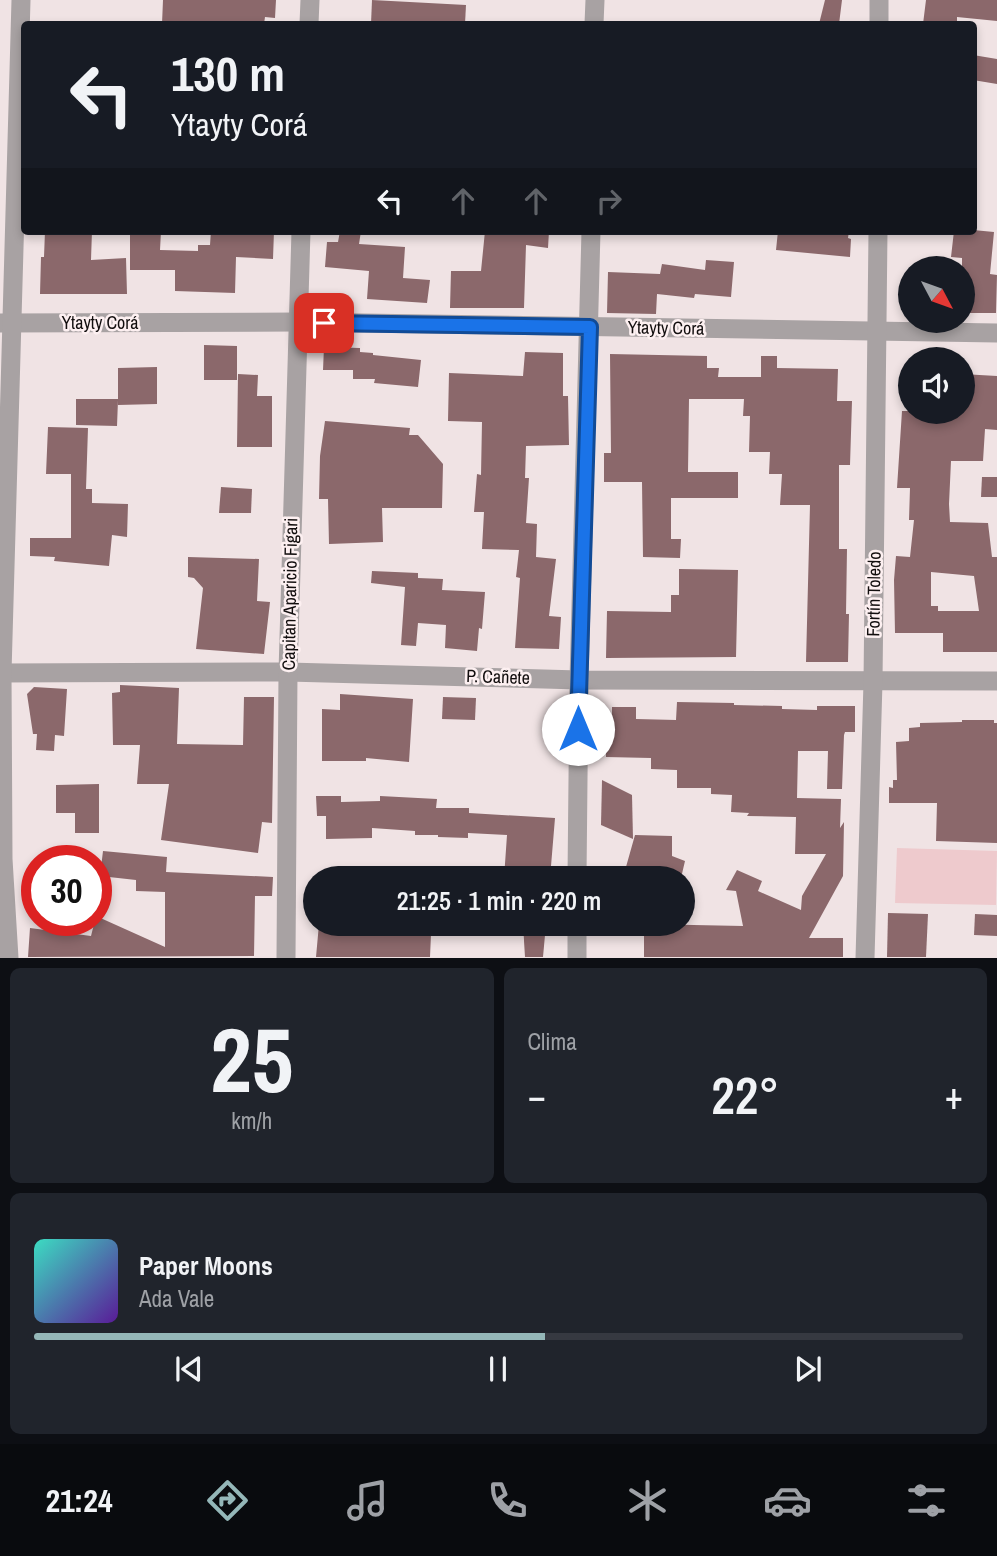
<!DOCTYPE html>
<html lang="es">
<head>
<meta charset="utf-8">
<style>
  body { margin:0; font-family:"Archivo Narrow",sans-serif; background:#20242c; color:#f1f3f6; height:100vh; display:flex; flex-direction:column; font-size:26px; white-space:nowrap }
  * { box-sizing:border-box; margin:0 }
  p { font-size:23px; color:#9ea1a6 }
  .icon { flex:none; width:38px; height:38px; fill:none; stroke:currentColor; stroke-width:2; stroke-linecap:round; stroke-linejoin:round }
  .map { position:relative; height:958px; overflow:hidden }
  .details { display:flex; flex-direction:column; gap:10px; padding:10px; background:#0d0f14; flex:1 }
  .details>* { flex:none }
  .hud { position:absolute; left:21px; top:21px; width:956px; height:214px; border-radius:7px; box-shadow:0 4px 10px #0003; background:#171b24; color:#f1f3f6; overflow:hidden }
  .needle { width:46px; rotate:131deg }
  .buttons { position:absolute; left:898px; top:256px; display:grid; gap:14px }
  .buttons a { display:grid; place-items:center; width:77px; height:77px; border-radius:50%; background:#171b24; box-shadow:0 4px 10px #0003; font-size:35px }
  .speed { position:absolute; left:21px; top:845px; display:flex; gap:14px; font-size:35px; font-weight:700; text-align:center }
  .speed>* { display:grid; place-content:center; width:91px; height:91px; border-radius:50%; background:#171b24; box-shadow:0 4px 10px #0003; line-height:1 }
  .speed .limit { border:10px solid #d22; background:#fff; color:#111 }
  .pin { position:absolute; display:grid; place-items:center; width:60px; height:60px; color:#fff; margin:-30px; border-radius:14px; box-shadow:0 4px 10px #0006 }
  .me { position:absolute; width:77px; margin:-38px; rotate:0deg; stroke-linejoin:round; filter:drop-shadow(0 0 5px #0008) }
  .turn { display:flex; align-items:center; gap:24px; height:147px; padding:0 35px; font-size:32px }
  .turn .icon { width:91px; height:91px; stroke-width:2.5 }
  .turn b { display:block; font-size:49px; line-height:60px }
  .lanes { display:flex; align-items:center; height:66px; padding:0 35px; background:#0003; justify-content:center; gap:35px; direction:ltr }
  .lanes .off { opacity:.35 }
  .big { font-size:52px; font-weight:600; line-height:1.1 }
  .details .widget { flex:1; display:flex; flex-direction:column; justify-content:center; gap:10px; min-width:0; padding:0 24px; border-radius:10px; background:#20242c }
  .details .dial { align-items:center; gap:0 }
  .dial b { font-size:91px; line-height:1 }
  .song { display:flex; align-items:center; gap:21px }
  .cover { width:84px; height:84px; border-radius:10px; background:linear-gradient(135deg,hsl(170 70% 55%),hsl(270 70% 35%)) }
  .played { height:7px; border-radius:4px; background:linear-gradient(90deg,#94b7b8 55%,#363941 55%) }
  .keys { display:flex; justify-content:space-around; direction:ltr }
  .heat { display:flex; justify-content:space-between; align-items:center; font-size:38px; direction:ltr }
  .details .tiles { flex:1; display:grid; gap:10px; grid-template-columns:1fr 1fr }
  .widget:last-child { grid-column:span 2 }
  .trip { position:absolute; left:303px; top:866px; width:392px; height:70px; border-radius:35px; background:#171b24; box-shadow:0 4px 10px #0003; font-weight:600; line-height:70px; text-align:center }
  .tab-bar { display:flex; height:112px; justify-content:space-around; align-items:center; background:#090b0e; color:#9ea1a6 }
  .tab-bar .icon { width:49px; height:49px }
  .tab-bar .current { color:#94b7b8 }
  .tab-bar b { font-size:32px; color:#f1f3f6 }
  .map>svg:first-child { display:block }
  .green { fill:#eecacd }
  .building { fill:#8b686b; fill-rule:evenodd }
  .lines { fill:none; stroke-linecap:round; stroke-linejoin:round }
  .minor { stroke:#a8a2a3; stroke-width:19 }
  .route-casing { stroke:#114b97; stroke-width:18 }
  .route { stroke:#1a73e8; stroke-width:12 }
  .labels { text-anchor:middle; stroke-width:5; stroke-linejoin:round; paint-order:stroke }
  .street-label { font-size:18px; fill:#120e0e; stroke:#fdf0f1 }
</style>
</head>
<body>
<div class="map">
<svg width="997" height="958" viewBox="0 0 997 958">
  <rect width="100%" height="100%" fill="#f0e3e4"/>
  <path class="green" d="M 897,848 L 997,851 L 996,905 L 895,903 Z"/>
  <g class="building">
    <path d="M 163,0 L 276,0 L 275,18 L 265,17 L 264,24 L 162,24 Z"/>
    <path d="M 372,0 L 466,5 L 465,24 L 371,24 Z"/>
    <path d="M 825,0 L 842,0 L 839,24 L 819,24 Z"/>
    <path d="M 926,0 L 997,0 L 997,21 L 957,17 L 957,24 L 923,24 Z"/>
    <path d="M 973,55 L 997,59 L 997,84 L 973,80 Z"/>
    <path d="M 973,230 L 994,232 L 990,274 L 997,275 L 996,313 L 962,313 L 962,258 L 951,257 L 954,231 Z"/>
    <path d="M 45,231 L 92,231 L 91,260 L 126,258 L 127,294 L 40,294 L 41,257 L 44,257 Z"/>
    <path d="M 130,231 L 161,231 L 160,250 L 198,251 L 198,245 L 210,245 L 211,231 L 274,231 L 273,259 L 236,257 L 235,293 L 175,291 L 175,270 L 130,270 Z"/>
    <path d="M 340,231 L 361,231 L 359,244 L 405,247 L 403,278 L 430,280 L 427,303 L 367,299 L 369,271 L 325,267 L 327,242 L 338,242 Z"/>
    <path d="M 485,231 L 549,231 L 548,248 L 526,245 L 524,308 L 450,308 L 451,271 L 481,271 Z"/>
    <path d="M 778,231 L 849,231 L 848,238 L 851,239 L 850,257 L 776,250 Z"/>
    <path d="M 706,260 L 734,262 L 731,297 L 695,294 L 694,298 L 657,294 L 656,314 L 607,313 L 608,272 L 660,274 L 662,264 L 705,270 Z"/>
    <path d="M 204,345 L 237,346 L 237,380 L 204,380 Z"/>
    <path d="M 324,347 L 360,348 L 360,352 L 373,353 L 373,355 L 421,360 L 418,387 L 374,383 L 375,379 L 353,379 L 353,370 L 323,370 Z"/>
    <path d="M 525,352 L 563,353 L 563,396 L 568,396 L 569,445 L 526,446 L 525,478 L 529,478 L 526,523 L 537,524 L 536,557 L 556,559 L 549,616 L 561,617 L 559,649 L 515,648 L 520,578 L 516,577 L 519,550 L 482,549 L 484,512 L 474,512 L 477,474 L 481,475 L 482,422 L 448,421 L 449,373 L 523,376 Z"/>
    <path d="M 610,354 L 707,356 L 707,368 L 719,368 L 718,377 L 761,377 L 761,356 L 777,356 L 777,368 L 838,369 L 837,401 L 852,401 L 850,465 L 839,465 L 839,549 L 847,549 L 846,614 L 849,614 L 848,662 L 806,662 L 810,505 L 780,505 L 782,474 L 769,474 L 770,452 L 749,452 L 750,416 L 743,416 L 744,399 L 689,399 L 688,472 L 738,472 L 738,498 L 671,498 L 671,539 L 681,539 L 680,558 L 643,557 L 642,482 L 604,482 L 604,453 L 611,453 Z"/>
    <path d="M 157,367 L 157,404 L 118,405 L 118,400 L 117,426 L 76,425 L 76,399 L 118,399 L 118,368 Z"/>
    <path d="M 238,374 L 258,375 L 257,396 L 272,396 L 272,447 L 237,447 Z"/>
    <path d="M 962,374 L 997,376 L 997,430 L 985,429 L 983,461 L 951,461 L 949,504 L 950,522 L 988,523 L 992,557 L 997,557 L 997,652 L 943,652 L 943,633 L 895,633 L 894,580 L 896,556 L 910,557 L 914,520 L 909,520 L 910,488 L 897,488 L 902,411 L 962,411 ZM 931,572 L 974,576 L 979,611 L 938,611 L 938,606 L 931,606 Z"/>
    <path d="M 325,421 L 410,428 L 409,435 L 418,435 L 443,464 L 442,508 L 382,508 L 383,542 L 329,544 L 328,499 L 319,499 L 320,456 Z"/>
    <path d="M 48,427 L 88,428 L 86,489 L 92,489 L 92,503 L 128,504 L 127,537 L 112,535 L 109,566 L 54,561 L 55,557 L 30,556 L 30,538 L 71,538 L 71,474 L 46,474 Z"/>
    <path d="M 982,477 L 997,477 L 997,497 L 981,497 Z"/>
    <path d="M 221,487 L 252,489 L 251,513 L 219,513 Z"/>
    <path d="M 188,557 L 259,559 L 257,601 L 270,602 L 264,654 L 196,649 L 203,588 L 194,578 L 188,577 Z"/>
    <path d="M 679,569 L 738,570 L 736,657 L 606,658 L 607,611 L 671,612 L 671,595 L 679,595 Z"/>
    <path d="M 372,571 L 418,573 L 418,578 L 443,579 L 442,590 L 485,592 L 482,629 L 479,628 L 477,651 L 445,648 L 446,625 L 418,623 L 416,646 L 401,645 L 405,587 L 371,583 Z"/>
    <path d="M 120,685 L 179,688 L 177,744 L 243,745 L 244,697 L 274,697 L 272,823 L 262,822 L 258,853 L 161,840 L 169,784 L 137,784 L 140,745 L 113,745 L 112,693 L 120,692 Z"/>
    <path d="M 34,687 L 67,689 L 64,736 L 55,735 L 54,751 L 36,750 L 37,734 L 33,734 L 27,694 Z"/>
    <path d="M 340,694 L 413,699 L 409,762 L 366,758 L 366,761 L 322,761 L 322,709 L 340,710 Z"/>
    <path d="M 443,697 L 476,698 L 475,720 L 442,719 Z"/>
    <path d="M 677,702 L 734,703 L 734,705 L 782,706 L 782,709 L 817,710 L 817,706 L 855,706 L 855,732 L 845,732 L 844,735 L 842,789 L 827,789 L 828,751 L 798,751 L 797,798 L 841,799 L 840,828 L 844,822 L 843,876 L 809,938 L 843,938 L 843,957 L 644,957 L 644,924 L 743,926 L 736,891 L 726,890 L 737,870 L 762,881 L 758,891 L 801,910 L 802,896 L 826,854 L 795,854 L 796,817 L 747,816 L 749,813 L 731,812 L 732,795 L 711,794 L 711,788 L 677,788 L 677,770 L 651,769 L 651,758 L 606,757 L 606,719 L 612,719 L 612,707 L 636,707 L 636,719 L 676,720 Z"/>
    <path d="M 962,720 L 994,720 L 994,723 L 997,723 L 997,843 L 936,841 L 937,803 L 889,803 L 889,787 L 893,788 L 893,780 L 897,780 L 896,742 L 909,741 L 909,728 L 920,727 L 920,723 L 962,722 Z"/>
    <path d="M 602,780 L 632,795 L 633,839 L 601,825 Z"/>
    <path d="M 99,784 L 99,833 L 75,833 L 75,813 L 56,813 L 56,785 Z"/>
    <path d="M 316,796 L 341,796 L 341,802 L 380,801 L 380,796 L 437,799 L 436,808 L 469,808 L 469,813 L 555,818 L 550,878 L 504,878 L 507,835 L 468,833 L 468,838 L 438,837 L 438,835 L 415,835 L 415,831 L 372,828 L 372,838 L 326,839 L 326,816 L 317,816 Z"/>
    <path d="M 635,835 L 672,836 L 672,856 L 685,861 L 681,878 L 640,878 L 624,874 Z"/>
    <path d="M 103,851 L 167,857 L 166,872 L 273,877 L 272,896 L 255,896 L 254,956 L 28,957 L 30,928 L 91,936 L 96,916 L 165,947 L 165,892 L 136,891 L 136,880 L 100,876 Z"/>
    <path d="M 888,913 L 928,914 L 926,957 L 887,957 Z"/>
    <path d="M 975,914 L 997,915 L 997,936 L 974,935 Z"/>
    <path d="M 319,924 L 399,924 L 399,933 L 431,934 L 430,957 L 316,957 Z"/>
    <path d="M 523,924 L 546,924 L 543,957 L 525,957 Z"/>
  </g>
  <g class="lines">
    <g class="minor">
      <path d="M 309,24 L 310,0"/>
      <path d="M 594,24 L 595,0"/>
      <path d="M 879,24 L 879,0"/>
      <path d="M 0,323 L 297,322 L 997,333"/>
      <path d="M 0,673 L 288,672 L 579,680 L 997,681"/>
      <path d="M 577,878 L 579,680 L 591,231"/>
      <path d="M 9,958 L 3,859 L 2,673 L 21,0"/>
      <path d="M 286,958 L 288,672 L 301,231"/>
      <path d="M 577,958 L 577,924"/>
      <path d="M 865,958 L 873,682 L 878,231"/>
    </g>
  </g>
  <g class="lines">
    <g class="route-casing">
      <path id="route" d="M 324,323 L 590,327 L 578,729"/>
    </g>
    <use href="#route" class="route"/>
  </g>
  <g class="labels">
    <g class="street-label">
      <text x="100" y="329">Ytayty Corá</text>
      <text transform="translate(666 328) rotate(1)" y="6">Ytayty Corá</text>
      <text transform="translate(290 594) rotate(-89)" y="6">Capitan Aparicio Figari</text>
      <text transform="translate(874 594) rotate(-89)" y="6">Fortín Toledo</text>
      <text transform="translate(498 677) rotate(2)" y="6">P. Cañete</text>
    </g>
  </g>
</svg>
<div class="buttons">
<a><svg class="needle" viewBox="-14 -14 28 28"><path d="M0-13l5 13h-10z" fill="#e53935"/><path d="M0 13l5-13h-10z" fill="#9ea1a6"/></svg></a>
<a><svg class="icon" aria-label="sound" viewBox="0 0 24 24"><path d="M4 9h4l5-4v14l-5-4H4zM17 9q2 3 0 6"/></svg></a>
</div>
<div class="speed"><div class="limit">30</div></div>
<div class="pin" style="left:324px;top:323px;background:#d93025"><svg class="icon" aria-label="arrive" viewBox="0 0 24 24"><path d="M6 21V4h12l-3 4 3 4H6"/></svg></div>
<svg class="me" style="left:578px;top:729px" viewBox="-20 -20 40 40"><circle r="19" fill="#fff"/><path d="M0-13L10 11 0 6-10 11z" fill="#1a73e8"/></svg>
<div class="trip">21:25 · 1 min · 220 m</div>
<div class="hud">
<div class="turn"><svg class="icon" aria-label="left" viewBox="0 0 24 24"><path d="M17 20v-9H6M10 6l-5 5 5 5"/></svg><div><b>130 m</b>Ytayty Corá</div></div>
<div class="lanes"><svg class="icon" aria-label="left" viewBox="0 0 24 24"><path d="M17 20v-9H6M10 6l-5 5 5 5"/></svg><svg class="icon off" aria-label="ahead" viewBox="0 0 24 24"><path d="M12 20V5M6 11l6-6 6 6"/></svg><svg class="icon off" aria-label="ahead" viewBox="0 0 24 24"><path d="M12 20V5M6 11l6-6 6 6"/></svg><svg class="icon off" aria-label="right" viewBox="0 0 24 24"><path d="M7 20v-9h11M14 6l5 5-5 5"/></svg></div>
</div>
</div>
<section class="details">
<div class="tiles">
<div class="widget dial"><b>25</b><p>km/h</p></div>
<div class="widget"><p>Clima</p>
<div class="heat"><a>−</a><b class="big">22°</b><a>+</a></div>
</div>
<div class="widget">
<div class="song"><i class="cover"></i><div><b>Paper Moons</b><p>Ada Vale</p></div></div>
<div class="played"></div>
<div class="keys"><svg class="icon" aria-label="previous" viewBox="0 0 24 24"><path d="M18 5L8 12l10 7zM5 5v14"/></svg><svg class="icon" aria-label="pause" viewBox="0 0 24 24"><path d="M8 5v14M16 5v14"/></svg><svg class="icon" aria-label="next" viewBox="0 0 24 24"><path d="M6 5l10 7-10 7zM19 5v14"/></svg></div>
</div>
</div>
</section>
<nav class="tab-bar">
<b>21:24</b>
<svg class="icon current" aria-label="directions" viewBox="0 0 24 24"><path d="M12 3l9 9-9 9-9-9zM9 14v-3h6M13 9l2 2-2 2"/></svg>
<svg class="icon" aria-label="music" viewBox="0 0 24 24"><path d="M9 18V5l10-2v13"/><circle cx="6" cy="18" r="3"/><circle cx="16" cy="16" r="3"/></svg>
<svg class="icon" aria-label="phone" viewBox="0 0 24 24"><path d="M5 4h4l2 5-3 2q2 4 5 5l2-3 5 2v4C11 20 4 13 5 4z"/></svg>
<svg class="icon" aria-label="climate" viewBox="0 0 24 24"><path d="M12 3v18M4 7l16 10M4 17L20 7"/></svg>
<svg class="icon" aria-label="car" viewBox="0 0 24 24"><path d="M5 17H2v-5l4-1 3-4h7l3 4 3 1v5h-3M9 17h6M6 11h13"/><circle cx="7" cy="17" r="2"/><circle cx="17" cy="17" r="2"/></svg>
<svg class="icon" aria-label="filters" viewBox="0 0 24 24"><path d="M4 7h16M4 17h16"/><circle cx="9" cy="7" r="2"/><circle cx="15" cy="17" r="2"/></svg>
</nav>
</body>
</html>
